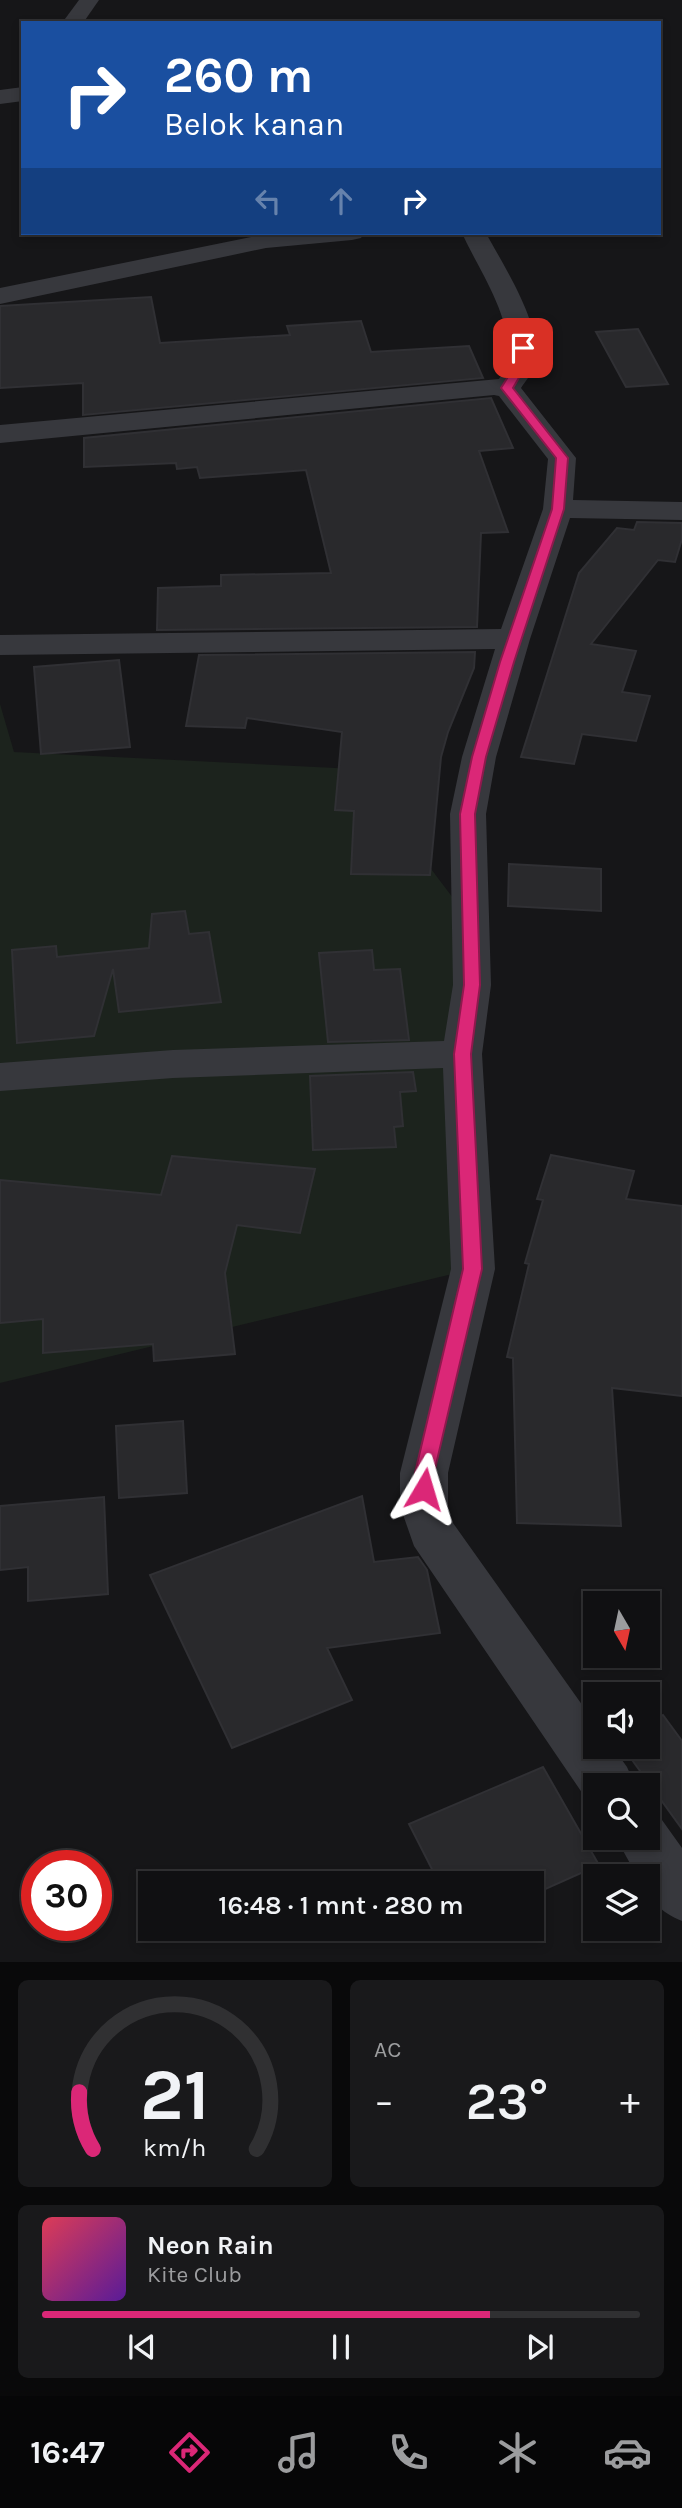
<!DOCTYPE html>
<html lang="id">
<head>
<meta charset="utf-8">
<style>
  body { margin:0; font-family:Karla,sans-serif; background:#19191b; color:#f1f3f6; height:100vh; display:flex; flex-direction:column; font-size:26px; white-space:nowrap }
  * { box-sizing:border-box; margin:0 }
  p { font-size:23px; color:#9c9d9f }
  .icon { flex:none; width:38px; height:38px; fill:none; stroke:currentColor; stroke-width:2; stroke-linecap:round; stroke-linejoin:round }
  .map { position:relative; height:1962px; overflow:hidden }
  .details { display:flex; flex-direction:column; gap:18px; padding:18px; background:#09090a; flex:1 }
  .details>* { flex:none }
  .banner { position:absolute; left:21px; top:21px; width:640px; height:214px; border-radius:0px; box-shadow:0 4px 10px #0003,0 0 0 2px #303032; background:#1a4fa0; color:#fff; overflow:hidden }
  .needle { width:46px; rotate:171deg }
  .fabs { position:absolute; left:583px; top:1591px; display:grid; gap:14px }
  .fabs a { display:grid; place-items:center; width:77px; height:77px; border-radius:0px; background:#101012; box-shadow:0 4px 10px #0003,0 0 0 2px #303032; font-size:35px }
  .speed { position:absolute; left:21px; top:1850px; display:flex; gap:14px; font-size:35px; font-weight:700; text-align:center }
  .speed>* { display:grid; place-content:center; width:91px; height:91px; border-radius:50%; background:#101012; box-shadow:0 4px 10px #0003,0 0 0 2px #303032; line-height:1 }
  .speed .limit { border:10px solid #d22; background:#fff; color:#111 }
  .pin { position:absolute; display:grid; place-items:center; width:60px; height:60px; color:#fff; margin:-30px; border-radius:14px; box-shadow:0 4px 10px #0006 }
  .me { position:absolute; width:77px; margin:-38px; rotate:7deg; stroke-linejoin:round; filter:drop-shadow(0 0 5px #0008) }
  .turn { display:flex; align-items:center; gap:24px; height:147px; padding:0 28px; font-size:32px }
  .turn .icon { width:91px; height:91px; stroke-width:2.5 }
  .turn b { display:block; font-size:49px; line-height:60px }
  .lanes { display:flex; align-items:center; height:66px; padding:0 28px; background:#0003; justify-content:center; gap:35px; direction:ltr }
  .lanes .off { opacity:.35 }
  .big { font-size:52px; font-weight:600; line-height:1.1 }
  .details .widget { flex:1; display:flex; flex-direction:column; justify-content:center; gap:10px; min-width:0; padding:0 24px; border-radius:10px; background:#19191b }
  .details .dial { align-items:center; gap:0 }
  .dial svg { height:182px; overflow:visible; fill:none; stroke:#303032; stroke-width:7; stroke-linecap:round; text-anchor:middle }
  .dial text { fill:#f1f3f6; stroke:none }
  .song { display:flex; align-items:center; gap:21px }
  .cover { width:84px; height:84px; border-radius:10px; background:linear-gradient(135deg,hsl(350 70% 55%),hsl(270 70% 35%)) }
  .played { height:7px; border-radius:4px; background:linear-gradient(90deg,#db2777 75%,#303032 75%) }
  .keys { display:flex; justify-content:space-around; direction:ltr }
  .heat { display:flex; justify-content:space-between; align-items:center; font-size:38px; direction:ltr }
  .details .tiles { flex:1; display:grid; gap:18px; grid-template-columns:1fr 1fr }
  .widget:last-child { grid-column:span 2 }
  .trip { position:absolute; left:138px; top:1871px; width:406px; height:70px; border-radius:0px; background:#101012; box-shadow:0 4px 10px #0003,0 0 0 2px #303032; font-weight:600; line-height:70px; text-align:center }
  .tabs { display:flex; height:112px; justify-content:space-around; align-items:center; background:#060607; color:#9c9d9f }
  .tabs .icon { width:49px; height:49px }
  .tabs .selected { color:#db2777 }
  .tabs b { font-size:32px; color:#f1f3f6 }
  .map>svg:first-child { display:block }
  .green { fill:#1c231d }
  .building { fill:#29292c; stroke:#303034; stroke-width:2 }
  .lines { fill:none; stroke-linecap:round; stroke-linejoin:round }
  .street { fill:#37383d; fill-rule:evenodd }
  .route { fill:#db2777; stroke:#8e194d; stroke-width:2 }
</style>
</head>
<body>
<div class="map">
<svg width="682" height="1962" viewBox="0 0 682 1962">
  <rect width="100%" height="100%" fill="#161618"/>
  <path class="green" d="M 0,704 L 14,752 L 356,769 L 471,922 L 473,1269 L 0,1383 Z"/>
  <g class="building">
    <path d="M 151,297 L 160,343 L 290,335 L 287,326 L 361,321 L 371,352 L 469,346 L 483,378 L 83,415 L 83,383 L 0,388 L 0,306 Z"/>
    <path d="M 638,329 L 668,384 L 626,387 L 596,332 Z"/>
    <path d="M 491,398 L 513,448 L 479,451 L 508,532 L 481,533 L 477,627 L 157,630 L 158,588 L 221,586 L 221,575 L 331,573 L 306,470 L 200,478 L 197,467 L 177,469 L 176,463 L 84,467 L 84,438 Z"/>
    <path d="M 637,522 L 682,523 L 682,539 L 675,562 L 658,560 L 591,644 L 636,651 L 622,692 L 650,696 L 636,741 L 582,734 L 574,764 L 521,757 L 579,573 L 617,528 L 634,530 Z"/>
    <path d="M 475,652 L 474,668 L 448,732 L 441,757 L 430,875 L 351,874 L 354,811 L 335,810 L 342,732 L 247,718 L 245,728 L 186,726 L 199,655 Z"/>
    <path d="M 119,660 L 130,747 L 41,754 L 34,667 Z"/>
    <path d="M 509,864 L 601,869 L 601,911 L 508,906 Z"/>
    <path d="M 185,911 L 189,934 L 209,932 L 221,1002 L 119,1012 L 113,969 L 94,1036 L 17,1043 L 12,950 L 56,946 L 57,957 L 149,948 L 152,914 Z"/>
    <path d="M 372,950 L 374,970 L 400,969 L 409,1040 L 328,1042 L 319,953 Z"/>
    <path d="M 413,1072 L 416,1091 L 400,1092 L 403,1126 L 394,1127 L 396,1147 L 313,1150 L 310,1076 Z"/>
    <path d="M 551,1155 L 634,1171 L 626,1199 L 682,1206 L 682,1396 L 612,1388 L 621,1526 L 517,1523 L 513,1358 L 507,1357 L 529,1264 L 525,1263 L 543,1200 L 537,1199 Z"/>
    <path d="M 172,1156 L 315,1169 L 300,1233 L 237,1225 L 225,1273 L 235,1354 L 154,1361 L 153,1344 L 43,1353 L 43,1319 L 0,1323 L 0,1180 L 161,1195 Z"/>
    <path d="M 183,1421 L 187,1493 L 119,1498 L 116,1426 Z"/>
    <path d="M 362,1496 L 374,1562 L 418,1557 L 427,1570 L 440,1633 L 327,1648 L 352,1700 L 232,1748 L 150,1575 Z"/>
    <path d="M 104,1497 L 108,1594 L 28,1601 L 28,1567 L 0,1570 L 0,1506 Z"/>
    <path d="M 663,1715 L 682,1741 L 682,1829 L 622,1746 L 648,1746 L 648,1722 Z"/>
    <path d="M 543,1767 L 599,1865 L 532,1895 L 532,1883 L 439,1883 L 409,1824 Z"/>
  </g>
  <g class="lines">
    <g class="street">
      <path d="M 79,0 L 99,0 L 83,23 L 62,23 Z"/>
      <path d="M 23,87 L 23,101 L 0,104 L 0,90 Z"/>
      <path d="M 364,233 L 361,238 L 352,240 L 266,248 L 0,304 L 0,288 L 266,234 Z"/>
      <path d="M 462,233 L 486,233 C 503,265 544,327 535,364 C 533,373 526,380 521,388 L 576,458 L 573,500 L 682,502 L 682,520 L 570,518 L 530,639 L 496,757 L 486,814 L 491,985 L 482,1054 L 495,1269 L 448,1473 L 448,1506 L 453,1523 L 595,1723 L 595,1746 L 612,1746 L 627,1767 L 635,1785 L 595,1785 L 595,1805 L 589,1803 L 414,1546 L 400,1506 L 400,1473 L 451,1269 L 443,1068 L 173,1078 L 0,1091 L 0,1063 L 173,1050 L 444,1041 L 453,985 L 450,814 L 462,757 L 495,649 L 0,655 L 0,635 L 501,629 L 543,509 L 548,459 L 499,396 L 494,395 L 0,443 L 0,425 L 499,379 C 528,338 479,272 462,233 Z"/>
      <path d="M 648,1814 L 662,1820 L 682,1848 L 682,1921 C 660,1912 648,1900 648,1876 L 637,1876 L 616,1838 L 648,1838 Z"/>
    </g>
  </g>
  <path class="route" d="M 523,344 L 528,348 L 527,364 L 513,388 L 568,458 L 564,509 L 514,662 L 486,757 L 475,814 L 480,985 L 471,1054 L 482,1269 L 434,1473 L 434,1489 L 431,1495 L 424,1498 L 417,1495 L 414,1489 L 415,1473 L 463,1269 L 454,1054 L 464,985 L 460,814 L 472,757 L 500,662 L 552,509 L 556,458 L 501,388 L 516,364 L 517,348 Z"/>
</svg>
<div class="fabs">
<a><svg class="needle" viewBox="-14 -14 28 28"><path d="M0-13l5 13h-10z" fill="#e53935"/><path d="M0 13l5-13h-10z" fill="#9c9d9f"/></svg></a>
<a><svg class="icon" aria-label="sound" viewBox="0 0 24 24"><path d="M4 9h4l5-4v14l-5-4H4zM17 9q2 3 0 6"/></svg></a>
<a><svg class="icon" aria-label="search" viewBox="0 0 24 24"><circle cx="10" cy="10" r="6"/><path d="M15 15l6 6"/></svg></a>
<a><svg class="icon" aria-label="layers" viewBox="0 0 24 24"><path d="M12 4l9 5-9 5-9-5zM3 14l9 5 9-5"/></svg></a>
</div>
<div class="speed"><div class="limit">30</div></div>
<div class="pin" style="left:523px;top:348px;background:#d93025"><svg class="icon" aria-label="arrive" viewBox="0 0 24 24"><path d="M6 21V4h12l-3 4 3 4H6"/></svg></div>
<svg class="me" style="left:424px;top:1489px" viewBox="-20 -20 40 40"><path d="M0-17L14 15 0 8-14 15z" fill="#db2777" stroke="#fff" stroke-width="4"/></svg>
<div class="trip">16:48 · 1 mnt · 280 m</div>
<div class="banner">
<div class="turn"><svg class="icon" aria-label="right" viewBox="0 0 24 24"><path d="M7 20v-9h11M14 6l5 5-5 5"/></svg><div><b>260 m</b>Belok kanan</div></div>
<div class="lanes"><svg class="icon off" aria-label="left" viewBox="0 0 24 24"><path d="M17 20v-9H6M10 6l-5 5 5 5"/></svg><svg class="icon off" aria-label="ahead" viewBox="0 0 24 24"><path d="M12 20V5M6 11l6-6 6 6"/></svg><svg class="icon" aria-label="right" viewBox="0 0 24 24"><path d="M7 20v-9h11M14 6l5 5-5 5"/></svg></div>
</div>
</div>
<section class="details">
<div class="tiles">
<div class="widget dial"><svg viewBox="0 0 100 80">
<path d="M14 69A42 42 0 1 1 86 69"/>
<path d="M14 69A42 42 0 0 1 8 44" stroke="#db2777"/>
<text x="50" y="56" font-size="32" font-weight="700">21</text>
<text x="50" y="72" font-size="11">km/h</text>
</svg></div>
<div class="widget"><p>AC</p>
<div class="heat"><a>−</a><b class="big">23°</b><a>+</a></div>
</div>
<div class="widget">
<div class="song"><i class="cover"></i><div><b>Neon Rain</b><p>Kite Club</p></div></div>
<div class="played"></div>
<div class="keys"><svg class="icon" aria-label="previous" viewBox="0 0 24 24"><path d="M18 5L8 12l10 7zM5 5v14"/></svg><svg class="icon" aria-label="pause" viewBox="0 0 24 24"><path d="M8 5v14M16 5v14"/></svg><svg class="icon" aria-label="next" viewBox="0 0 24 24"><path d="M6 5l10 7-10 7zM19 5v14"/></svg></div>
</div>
</div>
</section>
<nav class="tabs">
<b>16:47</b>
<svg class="icon selected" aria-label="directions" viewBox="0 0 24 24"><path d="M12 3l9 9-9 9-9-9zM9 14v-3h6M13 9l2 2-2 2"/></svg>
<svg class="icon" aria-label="music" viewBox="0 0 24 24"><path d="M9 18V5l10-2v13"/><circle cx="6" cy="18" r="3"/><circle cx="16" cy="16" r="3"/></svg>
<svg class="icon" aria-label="phone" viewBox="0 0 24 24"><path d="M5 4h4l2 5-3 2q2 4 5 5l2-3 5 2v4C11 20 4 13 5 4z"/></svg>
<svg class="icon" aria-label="climate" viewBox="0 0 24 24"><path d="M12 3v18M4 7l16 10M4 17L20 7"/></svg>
<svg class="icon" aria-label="car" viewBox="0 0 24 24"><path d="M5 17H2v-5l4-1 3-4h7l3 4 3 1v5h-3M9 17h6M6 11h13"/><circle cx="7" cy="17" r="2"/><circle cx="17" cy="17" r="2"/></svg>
</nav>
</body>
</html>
